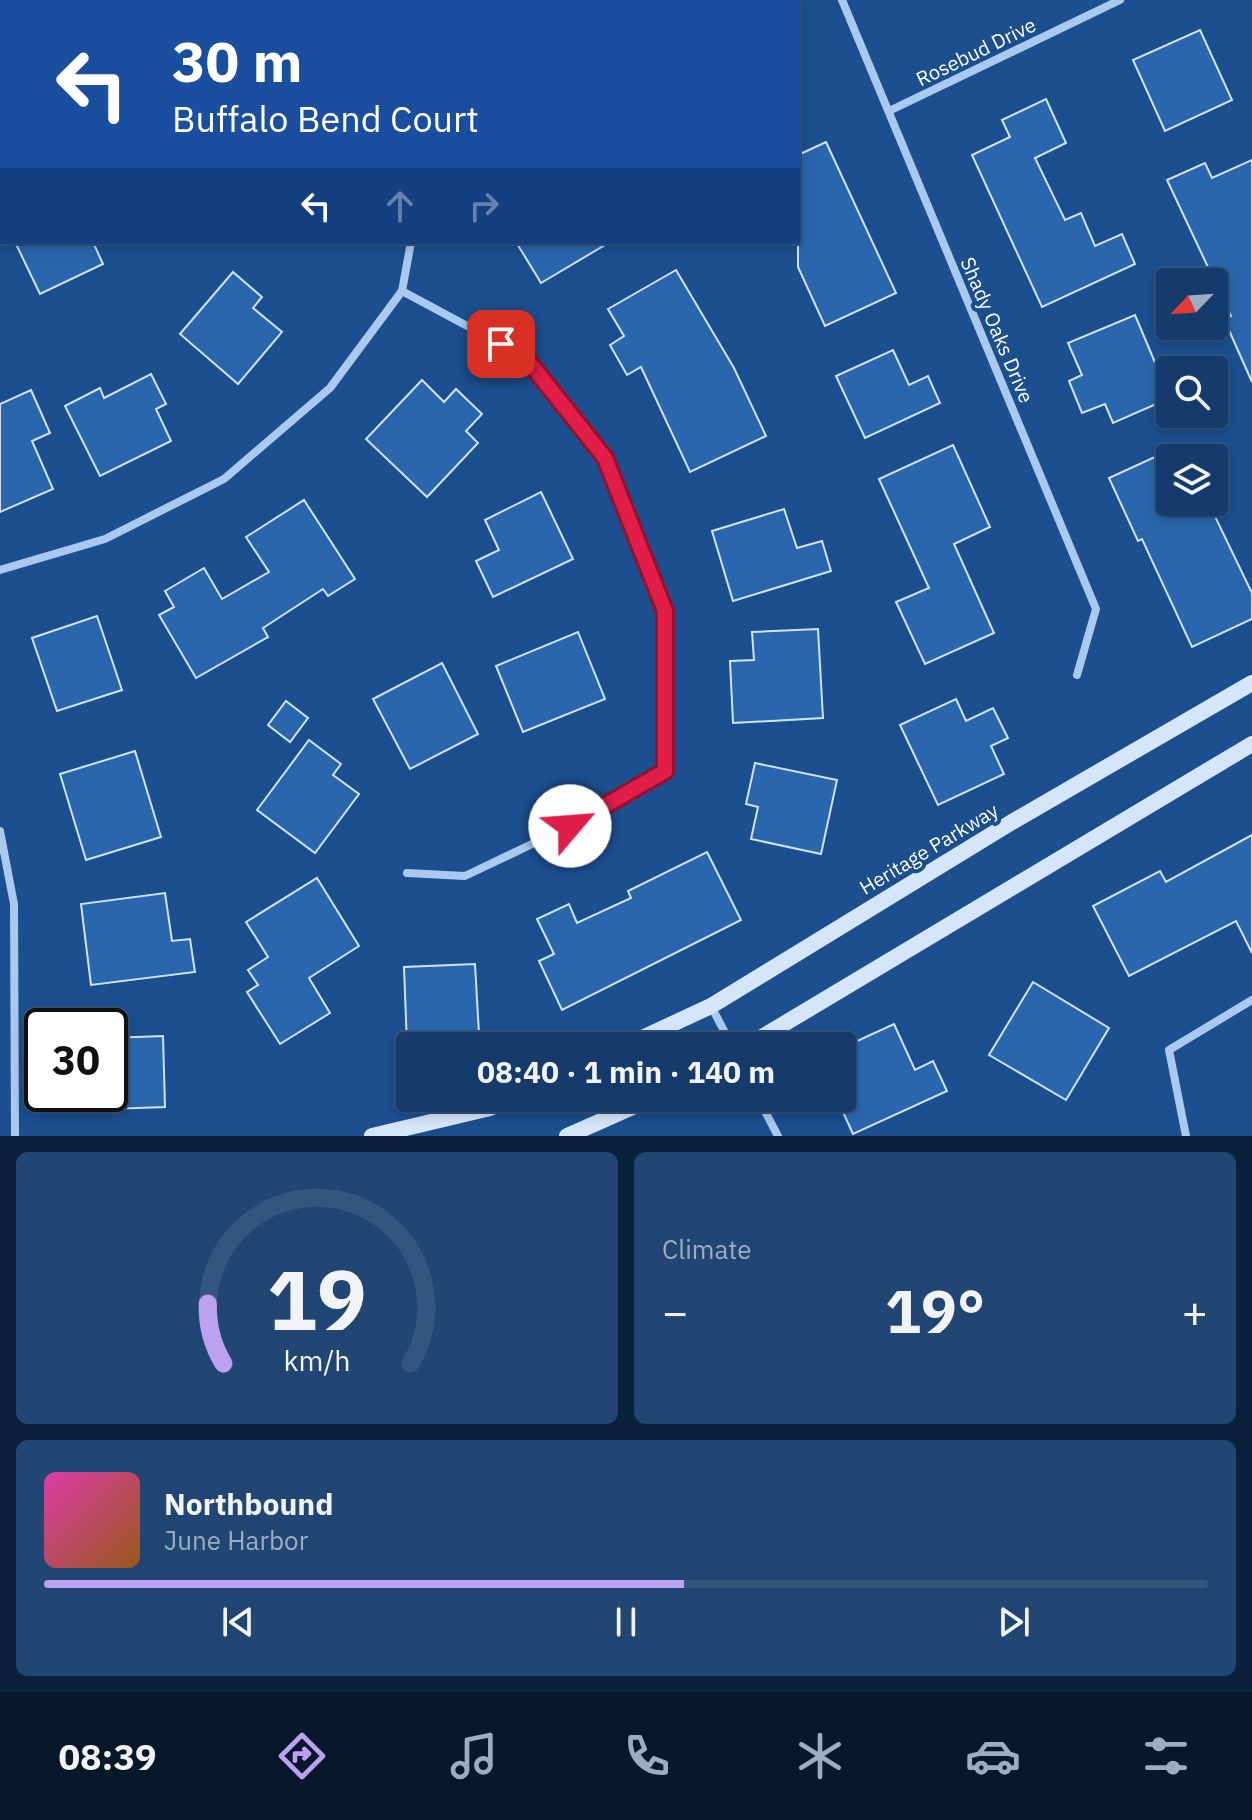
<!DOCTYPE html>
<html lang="en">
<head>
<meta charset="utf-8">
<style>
  body { margin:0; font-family:"IBM Plex Sans",sans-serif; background:#214673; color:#f1f3f6; height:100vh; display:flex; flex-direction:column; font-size:30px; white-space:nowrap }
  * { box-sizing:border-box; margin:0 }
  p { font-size:26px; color:#9dadc1 }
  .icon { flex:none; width:44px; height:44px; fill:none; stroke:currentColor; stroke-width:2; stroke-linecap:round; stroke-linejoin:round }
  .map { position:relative; height:1136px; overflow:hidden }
  .side { display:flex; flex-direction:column; gap:16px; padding:16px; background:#0b203b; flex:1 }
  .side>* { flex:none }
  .top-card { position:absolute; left:0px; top:0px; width:800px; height:244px; box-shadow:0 4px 12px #0003,0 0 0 2px #33557e; background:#1a4fa0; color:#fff; overflow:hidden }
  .needle { width:52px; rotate:245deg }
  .buttons { position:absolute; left:1156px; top:268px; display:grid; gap:16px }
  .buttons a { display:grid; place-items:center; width:72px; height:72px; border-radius:8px; background:#143b6b; box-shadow:0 4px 12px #0003,0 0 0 2px #33557e; font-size:40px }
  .speed { position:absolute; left:24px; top:1008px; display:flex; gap:16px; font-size:40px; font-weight:700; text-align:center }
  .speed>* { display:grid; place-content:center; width:104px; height:104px; border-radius:50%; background:#143b6b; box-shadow:0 4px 12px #0003,0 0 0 2px #33557e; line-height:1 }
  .speed .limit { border:4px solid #111; border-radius:12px; background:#fff; color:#111 }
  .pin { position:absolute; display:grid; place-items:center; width:68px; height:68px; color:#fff; margin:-34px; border-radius:16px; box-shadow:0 4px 12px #0006 }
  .me { position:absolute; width:88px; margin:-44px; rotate:63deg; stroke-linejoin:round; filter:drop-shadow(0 0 6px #0008) }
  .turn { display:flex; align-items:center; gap:28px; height:168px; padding:0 40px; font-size:36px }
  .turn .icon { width:104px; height:104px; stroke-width:2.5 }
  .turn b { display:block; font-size:56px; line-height:68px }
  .lanes { display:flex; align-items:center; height:76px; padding:0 40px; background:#0003; justify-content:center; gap:40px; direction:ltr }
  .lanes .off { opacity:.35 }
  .big { font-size:60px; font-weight:700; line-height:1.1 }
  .side .tile { flex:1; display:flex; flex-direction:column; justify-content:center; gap:12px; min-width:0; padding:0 28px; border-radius:12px; background:#214673 }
  .side .dial { align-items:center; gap:0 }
  .dial svg { height:208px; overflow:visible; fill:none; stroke:#33557e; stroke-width:7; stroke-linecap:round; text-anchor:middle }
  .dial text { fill:#f1f3f6; stroke:none }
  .song { display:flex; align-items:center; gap:24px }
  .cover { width:96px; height:96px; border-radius:12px; background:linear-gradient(135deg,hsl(320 70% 55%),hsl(30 70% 35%)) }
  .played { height:8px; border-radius:4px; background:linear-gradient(90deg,#bca0f2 55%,#33557e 55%) }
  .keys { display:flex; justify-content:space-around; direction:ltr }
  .heat { display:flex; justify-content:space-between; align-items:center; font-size:44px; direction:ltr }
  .side .tiles { flex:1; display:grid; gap:16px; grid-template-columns:1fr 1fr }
  .tile:last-child { grid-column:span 2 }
  .trip { position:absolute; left:396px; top:1032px; width:460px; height:80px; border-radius:8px; background:#143b6b; box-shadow:0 4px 12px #0003,0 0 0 2px #33557e; font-weight:700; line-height:80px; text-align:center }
  .tabs { display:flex; height:128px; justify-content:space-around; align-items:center; background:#08182b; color:#9dadc1 }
  .tabs .icon { width:56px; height:56px }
  .tabs .on { color:#bca0f2 }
  .tabs b { font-size:36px; color:#f1f3f6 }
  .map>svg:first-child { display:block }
  .building { fill:#2a66ad; stroke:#cfe3fa; stroke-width:2 }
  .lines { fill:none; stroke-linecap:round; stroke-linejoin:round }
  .street { stroke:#a9c9ee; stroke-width:8 }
  .secondary { stroke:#d6e6fa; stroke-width:16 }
  .route-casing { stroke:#92132f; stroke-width:20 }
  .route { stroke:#e11d48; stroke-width:14 }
  .labels { text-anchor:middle; stroke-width:8; stroke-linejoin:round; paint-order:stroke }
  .street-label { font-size:20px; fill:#fff; stroke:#1b4f8f }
</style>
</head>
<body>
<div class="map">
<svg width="1252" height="1136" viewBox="0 0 1252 1136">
  <rect width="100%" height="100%" fill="#1b4f8f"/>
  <g class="building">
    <path d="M 1200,30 L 1232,100 L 1165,131 L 1133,60 Z"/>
    <path d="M 1046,99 L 1066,143 L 1035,158 L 1065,220 L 1081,213 L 1095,246 L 1122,234 L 1135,264 L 1042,307 L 972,155 L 1010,137 L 1002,120 Z"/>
    <path d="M 826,142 L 896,293 L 825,326 L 798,267 L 798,155 Z"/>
    <path d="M 1252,160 L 1252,382 L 1224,319 L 1231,316 L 1167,180 L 1205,163 L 1212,178 Z"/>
    <path d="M 15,242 L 93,242 L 103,264 L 40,294 Z"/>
    <path d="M 516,242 L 610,242 L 541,283 Z"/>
    <path d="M 676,270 L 734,368 L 766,436 L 690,472 L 641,367 L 627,375 L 610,345 L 624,336 L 608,309 Z"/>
    <path d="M 233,272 L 262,297 L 253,308 L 282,332 L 238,384 L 180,334 Z"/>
    <path d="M 1135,315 L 1170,398 L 1113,423 L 1105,404 L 1082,413 L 1069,381 L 1082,375 L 1068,343 Z"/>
    <path d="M 893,350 L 909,385 L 928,376 L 940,403 L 865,438 L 836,376 Z"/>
    <path d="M 151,374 L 166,404 L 156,409 L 171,441 L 100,476 L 65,406 L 100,388 L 104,398 Z"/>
    <path d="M 422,380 L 444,402 L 456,389 L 482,414 L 466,431 L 478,443 L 427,497 L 366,439 Z"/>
    <path d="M 31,390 L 50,433 L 32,441 L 53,489 L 0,512 L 0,404 Z"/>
    <path d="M 953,445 L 990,527 L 954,544 L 994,633 L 925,664 L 896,602 L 929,588 L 879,479 Z"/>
    <path d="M 1170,450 L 1170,502 L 1208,502 L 1252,593 L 1252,619 L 1192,647 L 1142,539 L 1138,541 L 1109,478 Z"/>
    <path d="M 541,492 L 573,559 L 493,597 L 476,561 L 499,550 L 485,520 Z"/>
    <path d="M 304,500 L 355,579 L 328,596 L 323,589 L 263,628 L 268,637 L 196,678 L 159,615 L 174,607 L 165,591 L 204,568 L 222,599 L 269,572 L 246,537 Z"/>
    <path d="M 784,509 L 797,548 L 822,541 L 831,571 L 733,601 L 712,531 Z"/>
    <path d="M 97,616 L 122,690 L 57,711 L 32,638 Z"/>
    <path d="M 818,629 L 823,718 L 733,723 L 730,661 L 754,660 L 752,632 Z"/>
    <path d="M 578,632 L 605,699 L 523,732 L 496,666 Z"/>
    <path d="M 442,663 L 478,734 L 410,769 L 373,699 Z"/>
    <path d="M 956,699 L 966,721 L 993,708 L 1008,738 L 991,746 L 1004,774 L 938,805 L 900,725 Z"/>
    <path d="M 286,701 L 308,718 L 290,742 L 268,725 Z"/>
    <path d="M 309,740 L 341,764 L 333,775 L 359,794 L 315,853 L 257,810 Z"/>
    <path d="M 135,751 L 161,837 L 86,860 L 60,774 Z"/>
    <path d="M 755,763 L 837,780 L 821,854 L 751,839 L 758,807 L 746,804 Z"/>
    <path d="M 1252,835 L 1252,953 L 1236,921 L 1129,976 L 1093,906 L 1160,871 L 1166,882 Z"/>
    <path d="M 707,852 L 741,920 L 562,1010 L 539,961 L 554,954 L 537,919 L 569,904 L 577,923 L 631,898 L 628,891 Z"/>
    <path d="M 317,878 L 359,946 L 309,978 L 330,1013 L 280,1044 L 247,992 L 258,985 L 248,970 L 268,957 L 246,922 Z"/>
    <path d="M 165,893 L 172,941 L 190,939 L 195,972 L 91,985 L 81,904 Z"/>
    <path d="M 475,964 L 479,1034 L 439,1036 L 440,1046 L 407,1046 L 404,967 Z"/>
    <path d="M 1033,982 L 1109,1028 L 1066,1100 L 989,1055 Z"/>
    <path d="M 894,1024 L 915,1070 L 933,1061 L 947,1091 L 853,1134 L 842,1110 L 842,1048 Z"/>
    <path d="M 163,1036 L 165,1107 L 110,1109 L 110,1038 Z"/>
  </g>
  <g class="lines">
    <g class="street">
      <path d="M 415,0 L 415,2"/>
      <path d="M 842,0 L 1096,609 L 1077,675"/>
      <path d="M 889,111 L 1120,0"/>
      <path d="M 0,117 L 2,116"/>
      <path d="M 402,291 L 525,357 L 605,458 L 665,611 L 665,771 L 597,813 L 465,876 L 407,873"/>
      <path d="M 0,570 L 105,539 L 224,479 L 330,388 L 402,291 L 411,242"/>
      <path d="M 0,831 L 14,904 L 15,1136"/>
      <path d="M 711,1006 L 732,1046"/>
      <path d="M 758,1098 L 778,1136"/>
      <path d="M 1186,1136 L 1169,1050 L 1252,1000"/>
    </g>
    <g class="secondary">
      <path d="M 625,1046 L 711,1006 L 1012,822 L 1252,683"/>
      <path d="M 747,1046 L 1252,744"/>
      <path d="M 372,1136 L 490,1108 L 512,1098"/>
      <path d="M 567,1136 L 653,1098"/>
    </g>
  </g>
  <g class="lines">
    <g class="route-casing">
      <path id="route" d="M 501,344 L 525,357 L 605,458 L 665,611 L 665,771 L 570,826"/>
    </g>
    <use href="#route" class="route"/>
  </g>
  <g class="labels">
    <g class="street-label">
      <text transform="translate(976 52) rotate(-26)" y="7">Rosebud Drive</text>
      <text transform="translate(997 330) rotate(67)" y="7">Shady Oaks Drive</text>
      <text transform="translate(929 849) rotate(-31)" y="7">Heritage Parkway</text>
    </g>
  </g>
</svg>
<div class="buttons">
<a><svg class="needle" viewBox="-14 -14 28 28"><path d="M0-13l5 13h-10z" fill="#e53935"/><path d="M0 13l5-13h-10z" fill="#9dadc1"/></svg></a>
<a><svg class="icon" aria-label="search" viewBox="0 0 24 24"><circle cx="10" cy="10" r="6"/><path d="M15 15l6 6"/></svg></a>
<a><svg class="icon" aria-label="layers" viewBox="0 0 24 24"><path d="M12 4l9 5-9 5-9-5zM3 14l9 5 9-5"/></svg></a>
</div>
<div class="speed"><div class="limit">30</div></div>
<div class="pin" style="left:501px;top:344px;background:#d93025"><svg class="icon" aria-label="arrive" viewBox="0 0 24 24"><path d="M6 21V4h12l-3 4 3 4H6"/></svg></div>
<svg class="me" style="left:570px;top:826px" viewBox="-20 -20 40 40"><circle r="19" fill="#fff"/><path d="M0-13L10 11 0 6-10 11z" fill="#e11d48"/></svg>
<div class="trip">08:40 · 1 min · 140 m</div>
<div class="top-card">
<div class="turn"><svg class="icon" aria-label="left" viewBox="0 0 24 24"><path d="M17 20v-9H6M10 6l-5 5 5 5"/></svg><div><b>30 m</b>Buffalo Bend Court</div></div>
<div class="lanes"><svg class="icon" aria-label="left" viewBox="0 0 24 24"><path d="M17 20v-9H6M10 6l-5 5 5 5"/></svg><svg class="icon off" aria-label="ahead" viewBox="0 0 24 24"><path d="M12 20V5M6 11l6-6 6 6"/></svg><svg class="icon off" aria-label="right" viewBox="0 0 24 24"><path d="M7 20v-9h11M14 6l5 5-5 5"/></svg></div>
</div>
</div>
<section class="side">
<div class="tiles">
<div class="tile dial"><svg viewBox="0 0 100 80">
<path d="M14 69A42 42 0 1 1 86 69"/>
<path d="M14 69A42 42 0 0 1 8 46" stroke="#bca0f2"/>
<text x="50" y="56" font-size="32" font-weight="700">19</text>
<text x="50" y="72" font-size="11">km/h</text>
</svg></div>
<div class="tile"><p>Climate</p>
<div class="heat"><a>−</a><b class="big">19°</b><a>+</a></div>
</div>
<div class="tile">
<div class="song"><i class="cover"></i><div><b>Northbound</b><p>June Harbor</p></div></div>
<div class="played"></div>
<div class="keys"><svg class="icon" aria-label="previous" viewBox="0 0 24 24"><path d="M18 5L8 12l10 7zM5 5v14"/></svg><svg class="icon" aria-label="pause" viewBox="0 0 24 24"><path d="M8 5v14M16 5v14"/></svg><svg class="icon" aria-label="next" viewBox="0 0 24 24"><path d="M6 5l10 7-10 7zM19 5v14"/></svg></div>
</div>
</div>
</section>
<nav class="tabs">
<b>08:39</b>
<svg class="icon on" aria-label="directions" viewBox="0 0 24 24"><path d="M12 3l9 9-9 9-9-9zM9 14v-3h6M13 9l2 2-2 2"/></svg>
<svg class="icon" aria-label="music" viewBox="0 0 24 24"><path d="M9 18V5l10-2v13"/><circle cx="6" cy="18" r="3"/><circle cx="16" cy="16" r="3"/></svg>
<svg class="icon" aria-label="phone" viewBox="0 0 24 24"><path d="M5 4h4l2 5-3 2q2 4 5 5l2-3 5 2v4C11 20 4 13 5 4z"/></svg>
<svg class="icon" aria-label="climate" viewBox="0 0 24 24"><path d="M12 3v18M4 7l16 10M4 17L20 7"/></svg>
<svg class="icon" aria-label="car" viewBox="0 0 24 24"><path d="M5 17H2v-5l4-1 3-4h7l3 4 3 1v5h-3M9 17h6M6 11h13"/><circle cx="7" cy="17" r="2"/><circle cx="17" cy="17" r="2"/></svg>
<svg class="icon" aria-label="filters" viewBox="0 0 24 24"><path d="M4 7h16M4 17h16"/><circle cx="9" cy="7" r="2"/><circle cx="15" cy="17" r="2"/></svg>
</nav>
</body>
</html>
